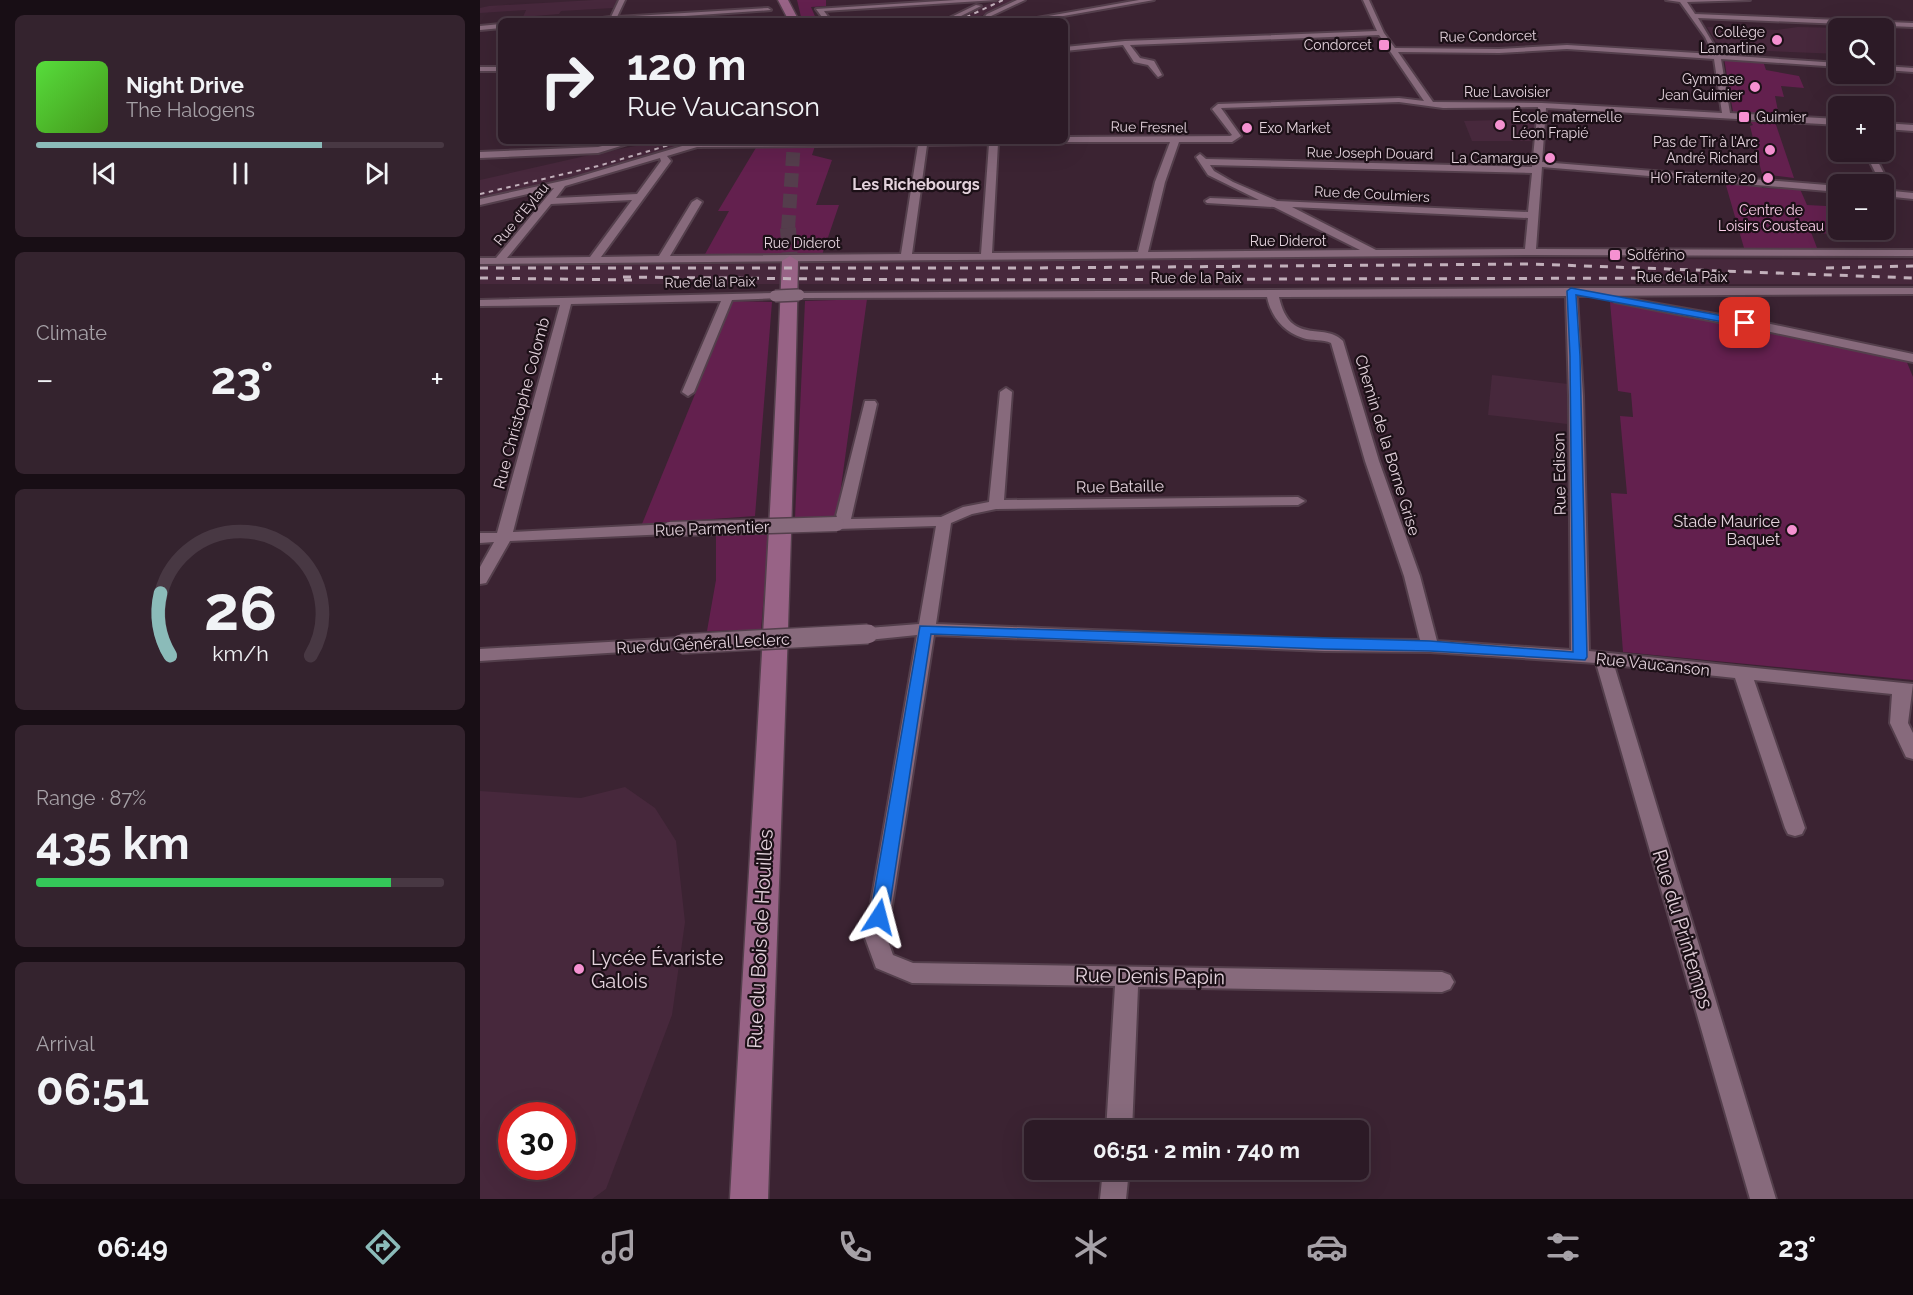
<!DOCTYPE html>
<html lang="en">
<head>
<meta charset="utf-8">
<style>
  body { margin:0; font-family:Raleway,sans-serif; background:#34232e; color:#f1f3f6; height:100vh; display:flex; flex-direction:column; font-size:22px; white-space:nowrap }
  * { box-sizing:border-box; margin:0 }
  p { font-size:20px; color:#a6a1a7 }
  .icon { flex:none; width:33px; height:33px; fill:none; stroke:currentColor; stroke-width:2; stroke-linecap:round; stroke-linejoin:round }
  .map { position:relative; flex:1; overflow:hidden }
  .panel { display:flex; flex-direction:column; gap:15px; padding:15px; background:#180e15; width:480px }
  .panel>* { flex:none }
  .guide { position:absolute; left:18px; top:18px; width:570px; height:126px; border-radius:9px; box-shadow:0 6px 24px #0002,0 0 0 2px #483843; background:#2c1a26; color:#f1f3f6; overflow:hidden }
  .buttons { position:absolute; left:1348px; top:18px; display:grid; gap:12px }
  .buttons a { display:grid; place-items:center; width:66px; height:66px; border-radius:9px; background:#2c1a26; box-shadow:0 6px 24px #0002,0 0 0 2px #483843; font-size:30px }
  .speed { position:absolute; left:18px; top:1102px; display:flex; gap:12px; font-size:30px; font-weight:700; text-align:center }
  .speed>* { display:grid; place-content:center; width:78px; height:78px; border-radius:50%; background:#2c1a26; box-shadow:0 6px 24px #0002,0 0 0 2px #483843; line-height:1 }
  .speed .limit { border:9px solid #d22; background:#fff; color:#111 }
  .pin { position:absolute; display:grid; place-items:center; width:51px; height:51px; color:#fff; margin:-26px; border-radius:12px; box-shadow:0 3px 9px #0006 }
  .me { position:absolute; width:66px; margin:-33px; rotate:9deg; stroke-linejoin:round; filter:drop-shadow(0 0 4px #0008) }
  .turn { display:flex; align-items:center; gap:21px; height:126px; padding:0 30px; font-size:27px }
  .turn .icon { width:78px; height:78px; stroke-width:2.5 }
  .turn b { display:block; font-size:42px; line-height:51px }
  .big { font-size:45px; font-weight:700; line-height:1.1 }
  .panel .widget { flex:1; display:flex; flex-direction:column; justify-content:center; gap:9px; min-width:0; padding:0 21px; border-radius:9px; background:#34232e }
  .panel .dial { align-items:center; gap:0 }
  .dial svg { height:156px; overflow:visible; fill:none; stroke:#483843; stroke-width:7; stroke-linecap:round; text-anchor:middle }
  .dial text { fill:#f1f3f6; stroke:none }
  .song { display:flex; align-items:center; gap:18px }
  .cover { width:72px; height:72px; border-radius:9px; background:linear-gradient(135deg,hsl(110 70% 55%),hsl(100 70% 35%)) }
  .played { height:6px; border-radius:3px; background:linear-gradient(90deg,#8bbbb9 70%,#483843 70%) }
  .keys { display:flex; justify-content:space-around; direction:ltr }
  .heat { display:flex; justify-content:space-between; align-items:center; font-size:33px; direction:ltr }
  .charge { height:9px; border-radius:4px; background:linear-gradient(90deg,#34c759 87%,#483843 0) }
  .trip { position:absolute; left:544px; top:1120px; width:345px; height:60px; border-radius:9px; background:#2c1a26; box-shadow:0 6px 24px #0002,0 0 0 2px #483843; font-weight:700; line-height:60px; text-align:center }
  .tab-bar { display:flex; height:96px; justify-content:space-around; align-items:center; background:#120a0f; color:#a6a1a7 }
  .tab-bar .icon { width:42px; height:42px }
  .tab-bar .selected { color:#8bbbb9 }
  .tab-bar b { font-size:27px; color:#f1f3f6 }
  main { display:flex; flex:1; min-height:0 }
  .map>svg:first-child { display:block }
  .built { fill:#47283c; fill-rule:evenodd }
  .green { fill:#63204e }
  .lines { fill:none; stroke-linecap:round; stroke-linejoin:round }
  .secondary-tunnel-far1 { stroke:#543d4c; stroke-width:14; stroke-dasharray:14 7; stroke-linecap:butt }
  .secondary-tunnel { stroke:#543d4c; stroke-width:16; stroke-dasharray:16 8; stroke-linecap:butt }
  .street-casing { stroke:#543f4c; stroke-width:4 }
  .secondary-casing { stroke:#543f4c; stroke-width:3 }
  .street { fill:#876a7c; fill-rule:evenodd }
  .secondary { fill:#986386; fill-rule:evenodd }
  .rail-far1 { stroke:#c2b0bb; stroke-width:2; stroke-dasharray:4.5 4.5; stroke-linecap:butt }
  .rail { stroke:#c2b0bb; stroke-width:3; stroke-dasharray:8 8; stroke-linecap:butt }
  .street-bridge-far2-casing { stroke:#543f4c; stroke-width:14; stroke-linecap:butt }
  .street-bridge-far1-casing { stroke:#543f4c; stroke-width:17; stroke-linecap:butt }
  .street-bridge-casing { stroke:#543f4c; stroke-width:22; stroke-linecap:butt }
  .street-bridge-far2 { stroke:#876a7c; stroke-width:11 }
  .street-bridge-far1 { stroke:#876a7c; stroke-width:14 }
  .street-bridge { stroke:#876a7c; stroke-width:19 }
  .route { fill:#1a73e8; stroke:#114b97; stroke-width:1.5 }
  .poi-dot { fill:#f591d1; stroke:#1c1017; stroke-width:2 }
  .labels { text-anchor:middle; stroke-width:4.5; stroke-linejoin:round; paint-order:stroke }
  .far-poi-label { font-size:14px; fill:#e3d2dc; stroke:#1c1017; text-anchor:end }
  .far-street-label { font-size:14px; fill:#e3d2dc; stroke:#1c1017 }
  .far-park-label { font-size:14px; fill:#fcd1ea; stroke:#1c1017 }
  .far-quarter-label { font-size:16px; font-weight:bold; fill:#e3d2dc; stroke:#1c1017 }
  .street-label { font-size:16px; fill:#e3d2dc; stroke:#1c1017 }
  .poi-label { font-size:16px; fill:#e3d2dc; stroke:#1c1017; text-anchor:end }
  .near-street-label { font-size:20px; fill:#e3d2dc; stroke:#1c1017 }
  .near-poi-label { font-size:20px; fill:#e3d2dc; stroke:#1c1017; text-anchor:start }
</style>
</head>
<body>
<main>
<section class="panel">
<div class="widget">
<div class="song"><i class="cover"></i><div><b>Night Drive</b><p>The Halogens</p></div></div>
<div class="played"></div>
<div class="keys"><svg class="icon" aria-label="previous" viewBox="0 0 24 24"><path d="M18 5L8 12l10 7zM5 5v14"/></svg><svg class="icon" aria-label="pause" viewBox="0 0 24 24"><path d="M8 5v14M16 5v14"/></svg><svg class="icon" aria-label="next" viewBox="0 0 24 24"><path d="M6 5l10 7-10 7zM19 5v14"/></svg></div>
</div>
<div class="widget"><p>Climate</p>
<div class="heat"><a>−</a><b class="big">23°</b><a>+</a></div>
</div>
<div class="widget dial"><svg viewBox="0 0 100 80">
<path d="M14 69A42 42 0 1 1 86 69"/>
<path d="M14 69A42 42 0 0 1 9 37" stroke="#8bbbb9"/>
<text x="50" y="56" font-size="32" font-weight="700">26</text>
<text x="50" y="72" font-size="11">km/h</text>
</svg></div>
<div class="widget"><p>Range · 87%</p><b class="big">435 km</b><div class="charge"></div></div>
<div class="widget"><p>Arrival</p><b class="big">06:51</b></div>
</section>
<div class="map">
<svg width="1433" height="1199" viewBox="0 0 1433 1199">
  <rect width="100%" height="100%" fill="#3b2332"/>
  <g class="built">
    <path d="M 114,0 L 137,0 L 133,8 L 81,11 L 79,14 L 43,17 L 46,10 L 0,13 L 0,8 L 9,6 Z"/>
    <path d="M 516,0 L 535,0 L 490,21 L 470,21 Z"/>
    <path d="M 1227,27 L 1297,30 L 1318,27 L 1361,28 L 1359,54 L 1240,49 Z"/>
    <path d="M 1055,119 L 1054,130 L 1050,133 L 1054,134 L 1054,137 L 1050,137 L 1052,141 L 992,141 L 984,121 Z"/>
    <path d="M 181,141 L 220,141 L 172,156 L 76,181 L 0,198 L 0,180 L 114,154 Z"/>
    <path d="M 899,258 L 1433,260 L 1433,284 L 0,284 L 0,263 Z"/>
    <path d="M 1012,375 L 1088,384 L 1087,424 L 1008,415 Z"/>
    <path d="M 145,787 L 175,808 L 196,841 L 205,922 L 192,1015 L 126,1189 L 112,1199 L 0,1199 L 0,791 L 101,798 ZM 32,1116 L 82,1116 L 82,1167 L 32,1167 Z"/>
  </g>
  <g class="green">
    <path d="M 317,0 L 346,0 L 346,6 L 331,7 L 337,21 L 322,21 Z"/>
    <path d="M 1244,58 L 1283,61 L 1286,70 L 1319,76 L 1324,88 L 1301,86 L 1304,97 L 1295,96 L 1299,116 L 1253,112 Z"/>
    <path d="M 1269,120 L 1295,122 L 1314,178 L 1282,174 L 1270,126 L 1273,125 Z"/>
    <path d="M 277,146 L 335,146 L 332,155 L 352,160 L 336,205 L 359,205 L 342,255 L 224,256 L 249,211 L 238,211 Z"/>
    <path d="M 1245,182 L 1281,185 L 1282,188 L 1320,189 L 1327,205 L 1346,206 L 1360,235 L 1331,232 L 1337,248 L 1264,248 Z"/>
    <path d="M 387,299 L 357,516 L 315,518 L 325,301 Z"/>
    <path d="M 253,301 L 292,302 L 275,516 L 162,524 Z"/>
    <path d="M 1130,302 L 1291,331 L 1426,360 L 1433,377 L 1433,680 L 1143,652 L 1131,493 L 1147,494 L 1140,416 L 1153,417 L 1151,393 L 1138,391 Z"/>
    <path d="M 236,535 L 289,535 L 281,630 L 227,631 L 236,580 Z"/>
  </g>
  <g class="lines">
    <path class="secondary-tunnel-far1" d="M 308,229 L 314,141"/>
    <path class="secondary-tunnel" d="M 308,228 L 310,261"/>
    <g class="street-casing">
      <g id="street">
        <path d="M 139,0 L 145,0 L 137,17 L 288,8 L 291,10 L 133,21 L 96,21 L 131,17 Z"/>
        <path d="M 476,0 L 516,0 L 344,11 L 351,21 L 345,21 L 336,9 Z"/>
        <path d="M 537,0 L 545,0 L 511,16 L 508,21 L 501,21 L 507,14 Z"/>
        <path d="M 659,0 L 674,0 L 555,21 L 540,21 Z"/>
        <path d="M 883,0 L 889,0 L 904,33 L 915,48 L 1019,49 L 1087,45 L 1233,54 L 1225,37 L 1200,2 L 1186,0 L 1270,0 L 1207,2 L 1215,14 L 1433,23 L 1433,27 L 1218,18 L 1240,55 L 1359,63 L 1359,67 L 1241,59 L 1250,113 L 1359,119 L 1359,125 L 1066,108 L 1062,162 L 1359,186 L 1359,192 L 1062,167 L 1056,249 L 1433,250 L 1433,256 L 1050,255 L 0,264 L 0,258 L 16,258 L 74,188 L 0,205 L 0,199 L 91,179 L 219,141 L 520,141 L 518,143 L 512,253 L 658,252 L 675,182 L 690,142 L 582,142 L 585,141 L 585,137 L 750,136 L 752,135 L 732,109 L 738,104 L 919,98 L 944,101 L 899,35 L 650,45 L 660,58 L 674,61 L 682,75 L 678,77 L 668,65 L 654,62 L 643,45 L 585,51 L 585,47 L 645,41 L 897,31 ZM 1087,49 L 1234,59 L 1242,113 L 1062,103 L 953,102 L 918,52 L 1019,53 ZM 919,102 L 963,108 L 1058,107 L 1052,167 L 726,159 L 720,154 L 716,157 L 728,175 L 779,200 L 730,198 L 725,201 L 727,203 L 794,207 L 880,250 L 668,252 L 685,182 L 699,142 L 752,142 L 761,136 L 741,108 ZM 509,144 L 501,254 L 432,254 L 447,145 ZM 438,145 L 421,254 L 190,256 L 222,202 L 217,199 L 212,202 L 179,256 L 121,257 L 191,161 L 187,156 L 217,147 ZM 180,158 L 181,161 L 157,194 L 76,198 L 85,186 ZM 730,165 L 1052,173 L 1048,212 L 797,201 L 753,182 L 734,171 ZM 152,200 L 110,257 L 27,258 L 71,204 ZM 812,207 L 1048,218 L 1045,249 L 896,250 Z"/>
        <path d="M 496,5 L 501,6 L 471,21 L 463,21 Z"/>
        <path d="M 21,24 L 21,28 L 0,30 L 0,26 Z"/>
        <path d="M 1404,66 L 1433,68 L 1433,72 L 1404,70 Z"/>
        <rect x="0" y="67" width="21" height="4"/>
        <path d="M 1404,123 L 1433,125 L 1433,131 L 1404,129 Z"/>
        <path d="M 143,141 L 157,141 L 118,153 L 0,158 L 0,152 L 118,147 Z"/>
        <path d="M 1385,152 L 1393,152 L 1413,191 L 1433,193 L 1433,199 L 1404,196 L 1404,184 L 1401,184 Z"/>
        <path d="M 1091,288 L 1433,288 L 1433,294 L 1097,296 L 1103,396 L 1109,651 L 1433,684 L 1428,723 L 1433,733 L 1433,759 L 1426,757 L 1410,723 L 1412,694 L 1274,680 L 1325,828 L 1322,834 L 1315,836 L 1308,834 L 1305,828 L 1255,678 L 1134,665 L 1296,1199 L 1270,1199 L 1116,663 L 950,652 L 844,651 L 454,635 L 407,938 L 413,955 L 433,963 L 962,972 L 970,975 L 974,982 L 970,989 L 962,992 L 658,987 L 652,1131 L 626,1131 L 635,986 L 432,983 L 396,968 L 385,938 L 437,635 L 388,640 L 382,638 L 379,634 L 382,630 L 388,628 L 439,624 L 456,526 L 357,529 L 349,524 L 355,520 L 385,401 L 395,401 L 397,404 L 371,519 L 461,517 L 483,507 L 509,502 L 520,392 L 526,388 L 532,392 L 524,500 L 818,497 L 825,501 L 818,505 L 516,509 L 492,514 L 471,523 L 456,624 L 844,639 L 940,640 L 924,576 L 885,461 L 851,343 C 843,339 832,341 823,338 C 803,332 791,316 787,297 L 319,298 L 313,295 L 315,293 ZM 1086,296 L 1089,396 L 1091,650 L 957,641 L 940,576 L 899,461 L 863,341 C 844,321 810,347 799,297 Z"/>
        <path d="M 295,293 L 299,294 L 299,298 L 252,300 L 214,392 L 208,396 L 202,392 L 241,301 L 91,304 L 33,532 L 190,524 L 198,529 L 190,534 L 30,541 L 6,583 L 0,584 L 0,567 L 14,542 L 0,543 L 0,533 L 17,533 L 80,305 L 0,306 L 0,300 Z"/>
        <path d="M 1139,297 L 1286,323 L 1433,354 L 1433,362 L 1286,331 L 1135,302 L 1133,300 Z"/>
        <path d="M 201,638 L 207,640 L 210,644 L 207,648 L 0,661 L 0,649 Z"/>
        <path d="M 623,1170 L 649,1170 L 646,1199 L 620,1199 Z"/>
      </g>
    </g>
    <g class="secondary-casing">
      <g id="secondary">
        <path d="M 298,0 L 308,0 L 319,21 L 309,21 Z"/>
        <path d="M 310,256 L 318,261 C 312,574 298,886 288,1199 L 250,1199 C 267,886 289,574 302,261 Z"/>
      </g>
    </g>
    <use href="#street" class="street"/>
    <use href="#secondary" class="secondary"/>
    <g class="rail-far1">
      <path d="M 478,21 L 523,0"/>
      <path d="M 0,194 L 118,166 L 203,141"/>
    </g>
    <g class="rail">
      <path d="M 0,268 L 548,268 L 1051,264 L 1433,278"/>
      <path d="M 1346,268 L 1433,266"/>
      <path d="M 143,277 L 446,280 L 1214,278"/>
      <path d="M 0,278 L 152,280"/>
    </g>
    <g class="street-bridge-far2-casing">
      <path id="street-bridge-far2" d="M 295,296 L 319,295"/>
    </g>
    <g class="street-bridge-far1-casing">
      <path id="street-bridge-far1" d="M 190,529 L 357,524"/>
    </g>
    <g class="street-bridge-casing">
      <path id="street-bridge" d="M 201,644 L 388,634"/>
    </g>
    <use href="#street-bridge-far2" class="street-bridge-far2"/>
    <use href="#street-bridge-far1" class="street-bridge-far1"/>
    <use href="#street-bridge" class="street-bridge"/>
  </g>
  <path class="route" d="M 1091,288 L 1265,320 L 1270,323 L 1265,326 L 1096,295 L 1100,356 L 1107,657 L 1105,660 L 950,651 L 844,649 L 451,634 L 408,917 L 406,923 L 399,925 L 393,923 L 390,917 L 440,626 L 950,641 L 1093,652 L 1090,356 L 1087,291 Z"/>
  <g class="poi-dot">
    <circle cx="1297" cy="40" r="6"/>
    <rect x="898" y="39" width="12" height="12" rx="3"/>
    <circle cx="1275" cy="87" r="6"/>
    <rect x="1258" y="111" width="12" height="12" rx="3"/>
    <circle cx="1020" cy="125" r="6"/>
    <circle cx="767" cy="128" r="6"/>
    <circle cx="1290" cy="150" r="6"/>
    <circle cx="1070" cy="158" r="6"/>
    <circle cx="1288" cy="178" r="6"/>
    <rect x="1129" y="249" width="12" height="12" rx="3"/>
    <circle cx="1312" cy="530" r="6"/>
    <circle cx="99" cy="969" r="6"/>
  </g>
  <g class="labels">
    <g class="far-poi-label">
      <text x="1285" y="37">Collège<tspan x="1285" dy="16">Lamartine</tspan></text>
      <text x="892" y="50">Condorcet</text>
      <text x="1263" y="84">Gymnase<tspan x="1263" dy="16">Jean Guimier</tspan></text>
      <text x="1032" y="122" text-anchor="start">École maternelle<tspan x="1032" dy="16">Léon Frapié</tspan></text>
      <text x="1276" y="122" text-anchor="start">Guimier</text>
      <text x="779" y="133" text-anchor="start">Exo Market</text>
      <text x="1278" y="147">Pas de Tir à l'Arc<tspan x="1278" dy="16">André Richard</tspan></text>
      <text x="1058" y="163">La Camargue</text>
      <text x="1276" y="183">HO Fraternite 20</text>
      <text x="1147" y="260" text-anchor="start">Solférino</text>
    </g>
    <g class="far-street-label">
      <text transform="translate(1008 36) rotate(-1)" y="5">Rue Condorcet</text>
      <text x="1027" y="97">Rue Lavoisier</text>
      <text transform="translate(669 127) rotate(1)" y="5">Rue Fresnel</text>
      <text transform="translate(890 153) rotate(1)" y="5">Rue Joseph Douard</text>
      <text transform="translate(892 194) rotate(3)" y="5">Rue de Coulmiers</text>
      <text transform="translate(41 214) rotate(-50)" y="5">Rue d'Eylau</text>
      <text x="808" y="246">Rue Diderot</text>
      <text x="322" y="248">Rue Diderot</text>
      <text x="1202" y="282">Rue de la Paix</text>
      <text x="716" y="283">Rue de la Paix</text>
      <text transform="translate(230 282) rotate(-1)" y="5">Rue de la Paix</text>
    </g>
    <g class="far-park-label">
      <text x="1291" y="215">Centre de<tspan x="1291" dy="16">Loisirs Cousteau</tspan></text>
    </g>
    <g class="far-quarter-label">
      <text x="436" y="190">Les Richebourgs</text>
    </g>
    <g class="street-label">
      <text transform="translate(41 403) rotate(-75)" y="6">Rue Christophe Colomb</text>
      <text transform="translate(908 445) rotate(73)" y="6">Chemin de la Borne Grise</text>
      <text transform="translate(1079 474) rotate(-91)" y="6">Rue Edison</text>
      <text transform="translate(640 486) rotate(-1)" y="6">Rue Bataille</text>
      <text transform="translate(232 528) rotate(-2)" y="6">Rue Parmentier</text>
      <text transform="translate(223 643) rotate(-3)" y="6">Rue du Général Leclerc</text>
      <text transform="translate(1173 664) rotate(6)" y="6">Rue Vaucanson</text>
    </g>
    <g class="poi-label">
      <text x="1300" y="527">Stade Maurice<tspan x="1300" dy="18">Baquet</tspan></text>
    </g>
    <g class="near-street-label">
      <text transform="translate(1203 929) rotate(73)" y="7">Rue du Printemps</text>
      <text transform="translate(280 939) rotate(-87)" y="7">Rue du Bois de Houilles</text>
      <text transform="translate(670 976) rotate(1)" y="7">Rue Denis Papin</text>
    </g>
    <g class="near-poi-label">
      <text x="111" y="965">Lycée Évariste<tspan x="111" dy="23">Galois</tspan></text>
    </g>
  </g>
</svg>
<div class="buttons">
<a><svg class="icon" aria-label="search" viewBox="0 0 24 24"><circle cx="10" cy="10" r="6"/><path d="M15 15l6 6"/></svg></a>
<a>+</a>
<a>−</a>
</div>
<div class="speed"><div class="limit">30</div></div>
<div class="pin" style="left:1265px;top:323px;background:#d93025"><svg class="icon" aria-label="arrive" viewBox="0 0 24 24"><path d="M6 21V4h12l-3 4 3 4H6"/></svg></div>
<svg class="me" style="left:399px;top:917px" viewBox="-20 -20 40 40"><path d="M0-17L14 15 0 8-14 15z" fill="#1a73e8" stroke="#fff" stroke-width="4"/></svg>
<div class="trip">06:51 · 2 min · 740 m</div>
<div class="guide">
<div class="turn"><svg class="icon" aria-label="right" viewBox="0 0 24 24"><path d="M7 20v-9h11M14 6l5 5-5 5"/></svg><div><b>120 m</b>Rue Vaucanson</div></div>
</div>
</div>
</main>
<nav class="tab-bar">
<b>06:49</b>
<svg class="icon selected" aria-label="directions" viewBox="0 0 24 24"><path d="M12 3l9 9-9 9-9-9zM9 14v-3h6M13 9l2 2-2 2"/></svg>
<svg class="icon" aria-label="music" viewBox="0 0 24 24"><path d="M9 18V5l10-2v13"/><circle cx="6" cy="18" r="3"/><circle cx="16" cy="16" r="3"/></svg>
<svg class="icon" aria-label="phone" viewBox="0 0 24 24"><path d="M5 4h4l2 5-3 2q2 4 5 5l2-3 5 2v4C11 20 4 13 5 4z"/></svg>
<svg class="icon" aria-label="climate" viewBox="0 0 24 24"><path d="M12 3v18M4 7l16 10M4 17L20 7"/></svg>
<svg class="icon" aria-label="car" viewBox="0 0 24 24"><path d="M5 17H2v-5l4-1 3-4h7l3 4 3 1v5h-3M9 17h6M6 11h13"/><circle cx="7" cy="17" r="2"/><circle cx="17" cy="17" r="2"/></svg>
<svg class="icon" aria-label="filters" viewBox="0 0 24 24"><path d="M4 7h16M4 17h16"/><circle cx="9" cy="7" r="2"/><circle cx="15" cy="17" r="2"/></svg>
<b>23°</b>
</nav>
</body>
</html>
